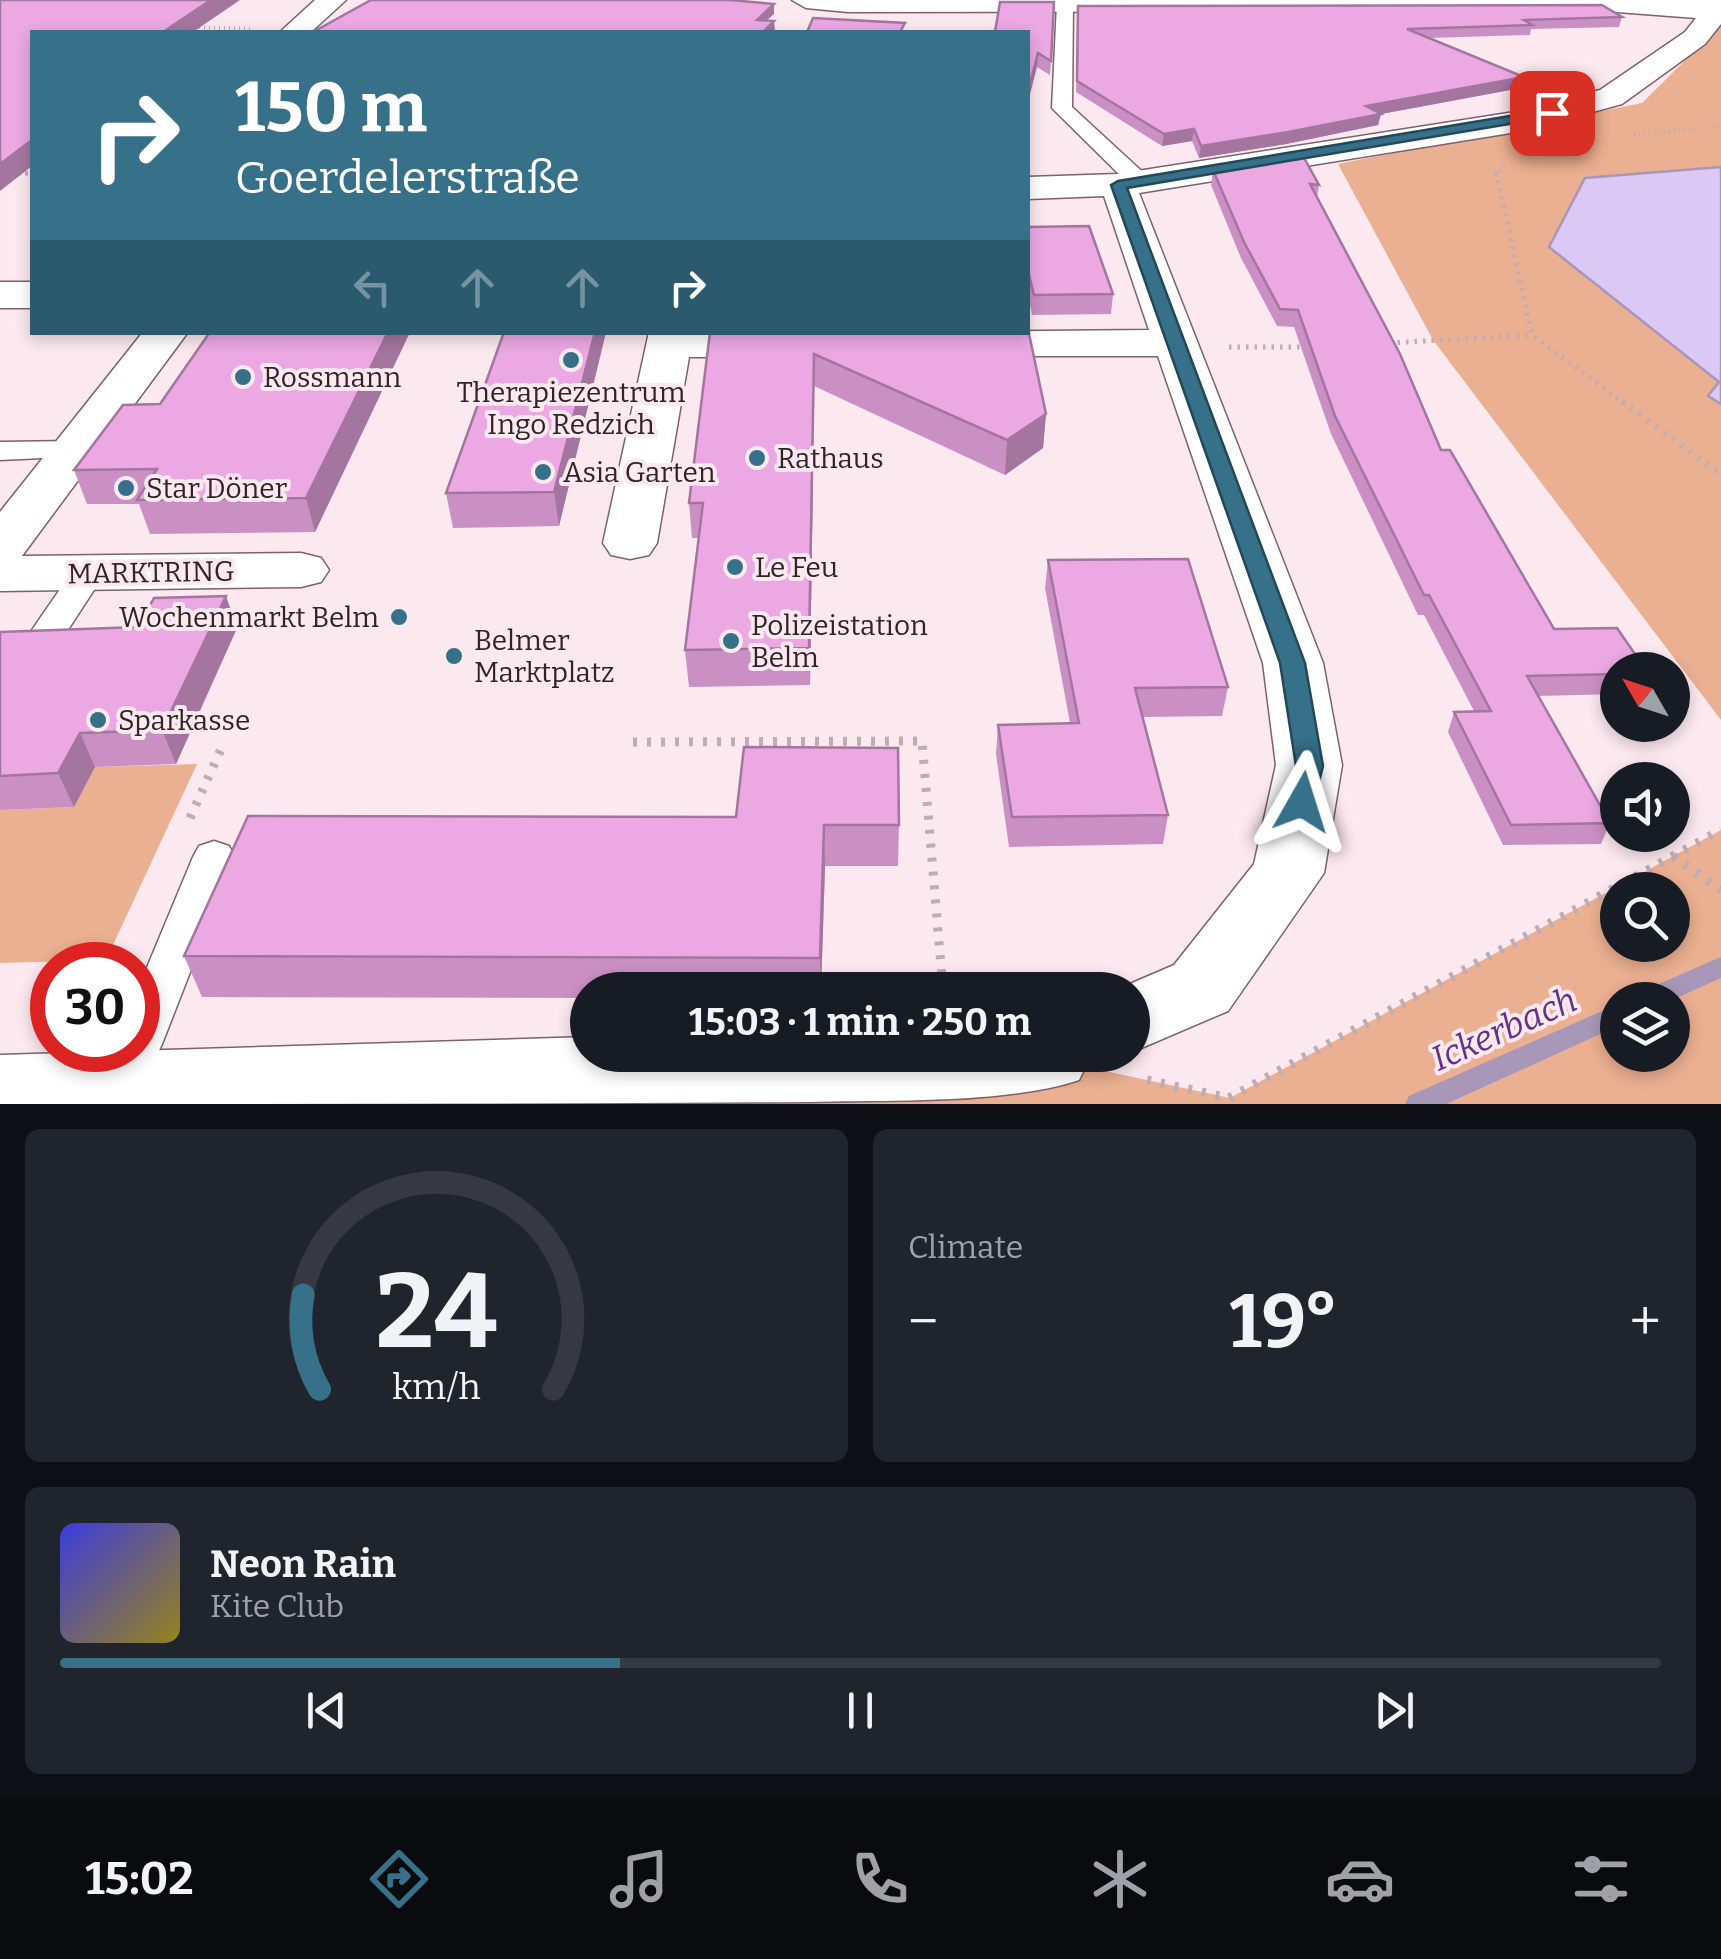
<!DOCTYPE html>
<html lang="en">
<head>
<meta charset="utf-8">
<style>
  body { margin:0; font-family:Bitter,serif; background:#20242c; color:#f1f3f6; height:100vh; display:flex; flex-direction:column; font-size:38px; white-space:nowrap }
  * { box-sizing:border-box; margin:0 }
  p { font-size:32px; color:#9ea1a6 }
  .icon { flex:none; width:55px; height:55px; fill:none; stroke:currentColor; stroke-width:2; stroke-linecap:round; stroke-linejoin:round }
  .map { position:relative; height:1104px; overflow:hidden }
  .drawer { display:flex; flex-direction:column; gap:25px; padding:25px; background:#0d0f14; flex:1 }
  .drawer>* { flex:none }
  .banner { position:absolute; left:30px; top:30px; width:1000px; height:305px; border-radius:0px; box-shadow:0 5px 15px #0003; background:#367089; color:#fff; overflow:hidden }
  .needle { width:65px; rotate:309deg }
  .tools { position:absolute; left:1600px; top:652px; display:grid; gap:20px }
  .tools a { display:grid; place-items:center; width:90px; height:90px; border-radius:50%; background:#171b24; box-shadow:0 5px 15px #0003; font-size:50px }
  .speed { position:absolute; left:30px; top:942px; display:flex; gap:20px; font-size:50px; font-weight:700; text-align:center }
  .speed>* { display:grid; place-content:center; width:130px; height:130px; border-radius:50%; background:#171b24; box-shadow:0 5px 15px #0003; line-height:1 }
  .speed .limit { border:15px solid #d22; background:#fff; color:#111 }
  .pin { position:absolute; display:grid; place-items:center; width:85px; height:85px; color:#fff; margin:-42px; border-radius:20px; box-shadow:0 5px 15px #0006 }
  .me { position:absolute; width:110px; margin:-55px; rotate:6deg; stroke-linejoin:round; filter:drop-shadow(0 0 8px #0008) }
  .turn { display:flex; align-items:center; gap:35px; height:210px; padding:0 40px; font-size:45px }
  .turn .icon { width:130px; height:130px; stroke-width:2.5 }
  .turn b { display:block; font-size:70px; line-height:85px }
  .lanes { display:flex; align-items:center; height:95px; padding:0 40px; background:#0003; justify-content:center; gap:50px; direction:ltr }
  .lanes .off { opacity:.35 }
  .big { font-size:75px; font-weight:700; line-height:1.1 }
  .drawer .tile { flex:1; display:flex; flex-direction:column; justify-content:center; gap:15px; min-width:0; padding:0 35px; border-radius:15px; background:#20242c }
  .drawer .dial { align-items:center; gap:0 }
  .dial svg { height:260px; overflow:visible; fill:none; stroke:#363941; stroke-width:7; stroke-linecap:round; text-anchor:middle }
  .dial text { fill:#f1f3f6; stroke:none }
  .song { display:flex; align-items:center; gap:30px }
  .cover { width:120px; height:120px; border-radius:15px; background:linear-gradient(135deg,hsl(240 70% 55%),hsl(50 70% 35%)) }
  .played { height:10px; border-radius:5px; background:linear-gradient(90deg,#367089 35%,#363941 35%) }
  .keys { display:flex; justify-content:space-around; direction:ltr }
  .heat { display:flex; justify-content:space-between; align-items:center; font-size:55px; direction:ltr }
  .drawer .tiles { flex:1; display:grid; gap:25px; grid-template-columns:1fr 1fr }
  .tile:last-child { grid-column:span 2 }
  .trip { position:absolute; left:570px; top:972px; width:580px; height:100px; border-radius:50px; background:#171b24; box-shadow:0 5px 15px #0003; font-weight:700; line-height:100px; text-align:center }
  .dock { display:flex; height:160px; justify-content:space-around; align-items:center; background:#090b0e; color:#9ea1a6 }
  .dock .icon { width:70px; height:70px }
  .dock .active { color:#367089 }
  .dock b { font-size:45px; color:#f1f3f6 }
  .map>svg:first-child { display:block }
  .green { fill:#ebaf91; fill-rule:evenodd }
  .water { fill:#dcc8f5; stroke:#a897b8; stroke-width:2.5 }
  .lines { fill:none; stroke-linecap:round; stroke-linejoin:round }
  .stream { fill:#a897b8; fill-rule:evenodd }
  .lane-casing { stroke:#7d616b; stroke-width:3 }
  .street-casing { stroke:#7d616b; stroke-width:3 }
  .path-far3 { stroke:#bfadb3; stroke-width:4; stroke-dasharray:1 4; stroke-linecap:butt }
  .path-far2 { stroke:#bfadb3; stroke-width:5; stroke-dasharray:2.5 6; stroke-linecap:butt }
  .path-far1 { stroke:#bfadb3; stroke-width:6; stroke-dasharray:2.5 8; stroke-linecap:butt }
  .path { stroke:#bfadb3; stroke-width:9; stroke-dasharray:4 10; stroke-linecap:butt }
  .lane { fill:#fff; fill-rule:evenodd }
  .street { fill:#fff; fill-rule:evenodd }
  .wall { fill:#ca90c3 }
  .shaded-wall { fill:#a4769f }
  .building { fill:#eba8e3; stroke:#a4769f; stroke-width:2.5 }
  .route { fill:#367089; stroke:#234959; stroke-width:2.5 }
  .poi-dot { fill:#367089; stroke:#fce8ef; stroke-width:4 }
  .labels { text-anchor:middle; stroke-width:8; stroke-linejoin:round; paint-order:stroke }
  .poi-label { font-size:28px; fill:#302428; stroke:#fce8ef; text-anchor:start }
  .street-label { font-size:28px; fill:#302428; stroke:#fce8ef }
  .near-water-label { font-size:35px; font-style:italic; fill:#603388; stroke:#fce8ef }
</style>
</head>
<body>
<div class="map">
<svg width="1721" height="1104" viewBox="0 0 1721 1104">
  <rect width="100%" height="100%" fill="#fce8ef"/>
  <g class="green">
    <path d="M 1721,25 L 1721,720 L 1433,340 L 1338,164 L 1642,103 Z"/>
    <path d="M 197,764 L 106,960 L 0,963 L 0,810 L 74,807 L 95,767 Z"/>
    <path d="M 1721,830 L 1721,1104 L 0,1104 L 0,1092 L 1045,1058 L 1230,1098 ZM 1618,890 L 1672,890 L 1672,945 L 1618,945 ZM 1618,1000 L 1672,1000 L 1672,1055 L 1618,1055 Z"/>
  </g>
  <path class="water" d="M 1721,167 L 1721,404 L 1708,396 L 1719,382 L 1549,247 L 1585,178 Z"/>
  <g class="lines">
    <g class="stream">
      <path d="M 1721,957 L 1721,978 L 1672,1000 L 1635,1000 L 1638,993 Z"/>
      <path d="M 1618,1004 L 1618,1026 L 1446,1104 L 1405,1104 L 1409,1096 Z"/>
    </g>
    <g class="lane-casing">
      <g id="lane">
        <path d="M 1069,0 L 1073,4 L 1072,107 L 1148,177 L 1151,182 L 1148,187 L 1132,187 L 1052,108 L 1057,4 Z"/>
        <path d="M 76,441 L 86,444 L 91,450 L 86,456 L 0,460 L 0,442 Z"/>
        <path d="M 88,563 L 100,566 L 105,573 L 49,659 L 36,663 L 23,659 L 18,651 L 23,643 L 76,566 Z"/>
        <path d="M 214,841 L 229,846 L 235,857 L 162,1044 L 155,1059 L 138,1065 L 121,1059 L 117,1050 L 138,1050 L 138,989 L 193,857 L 199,846 Z"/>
      </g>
    </g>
    <g class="street-casing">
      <g id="street">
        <path d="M 315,0 L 346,0 L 311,32 L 280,32 Z"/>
        <path d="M 792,0 L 1721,0 L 1721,24 L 1705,44 L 1622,104 L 1523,131 L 1139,193 L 1323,663 L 1342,765 L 1324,873 L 1228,1011 L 1132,1052 L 1132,990 L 1116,990 L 1174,965 L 1254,864 L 1276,765 L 1263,663 L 1158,356 L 957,356 L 941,352 L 935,343 L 946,332 L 1149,330 L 1104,196 L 1028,199 L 1028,177 L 1118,174 L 1521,111 L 1600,90 L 1685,32 L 1696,18 L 1604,11 L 848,12 L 806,8 Z"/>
        <rect x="0" y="282" width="32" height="26"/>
        <path d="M 143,332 L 188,332 L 22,556 L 301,553 L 321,558 L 329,570 L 321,582 L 301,587 L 0,591 L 0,512 Z"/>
        <path d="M 649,332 L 794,332 L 802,335 L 808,344 L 802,353 L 786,357 L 689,357 L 657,543 L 649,555 L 630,559 L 611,555 L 603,543 Z"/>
        <path d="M 588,1037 L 588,1055 L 1091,1055 L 1079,1080 C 1009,1104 887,1100 809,1102 C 540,1104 269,1104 0,1104 L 0,1055 Z"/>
      </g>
    </g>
    <g class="path-far3">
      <path d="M 194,27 L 251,29"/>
      <path d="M 1629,136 L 1721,125"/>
      <path d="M 0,174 L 32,173"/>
      <path d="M 1497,175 L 1505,166"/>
    </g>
    <g class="path-far2">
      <path d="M 1496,172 L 1532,335 L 1625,404"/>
      <path d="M 0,174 L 32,173"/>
      <path d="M 1389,343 L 1532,335"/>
      <path d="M 1229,347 L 1306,347"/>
    </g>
    <path class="path-far1" d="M 1622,401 L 1721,475"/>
    <g class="path">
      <path d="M 633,742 L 922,741 L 943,990"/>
      <path d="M 190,818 L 222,747"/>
      <path d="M 1673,856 L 1721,890"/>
      <path d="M 1147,1080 L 1229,1098 L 1721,830"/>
    </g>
    <use href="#lane" class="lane"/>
    <use href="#street" class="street"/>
  </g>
  <g class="wall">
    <path d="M 1000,2 L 1051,61 L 1050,75 L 1037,67 Z"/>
    <path d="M 1078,6 L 1622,17 L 1619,27 L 1531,29 L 1530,35 L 1430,38 L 1524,77 L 1521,88 L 1381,114 L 1378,125 L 1286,144 L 1199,158 L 1192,141 L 1162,146 L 1076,92 Z"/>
    <path d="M 1213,170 L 1319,185 L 1317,198 L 1441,450 L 1554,629 L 1618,670 L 1618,694 L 1538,696 L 1610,823 L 1601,844 L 1503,845 L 1448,732 L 1454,712 L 1474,711 L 1424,615 L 1418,615 L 1331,434 L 1294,327 L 1277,326 L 1241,258 L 1211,185 Z"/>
    <path d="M 1028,227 L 1113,294 L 1111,314 L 1032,315 L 1028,296 Z"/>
    <path d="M 410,332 L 315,532 L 150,534 L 139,504 L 87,504 L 74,470 L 160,404 Z"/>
    <path d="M 606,332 L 559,526 L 453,528 L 446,493 Z"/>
    <path d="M 710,332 L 1028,332 L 1046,414 L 1043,448 L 1005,475 L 814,386 L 810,685 L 689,687 L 685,650 L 698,538 L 692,538 L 689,503 Z"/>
    <path d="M 1048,560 L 1228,687 L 1222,716 L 1142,717 L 1168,815 L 1163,844 L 1009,847 L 996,754 L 998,725 L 1070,723 L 1045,588 Z"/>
    <path d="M 237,628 L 176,764 L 95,767 L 74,807 L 0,810 L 0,632 Z"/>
    <path d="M 248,816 L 899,825 L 898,866 L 825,866 L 821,990 L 588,990 L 588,998 L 202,997 L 184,956 Z"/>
  </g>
  <g class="shaded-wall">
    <path d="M 211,0 L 240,0 L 193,32 L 163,32 Z"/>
    <path d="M 774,4 L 774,14 L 757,29 L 757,20 Z"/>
    <path d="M 774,21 L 775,30 L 773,32 L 763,32 Z"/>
    <path d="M 1038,53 L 1037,67 L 1028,102 L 1028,91 Z"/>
    <path d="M 1524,77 L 1521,88 L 1381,114 L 1378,125 L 1286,144 L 1199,158 L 1201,146 L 1366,106 Z"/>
    <path d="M 1194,129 L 1192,141 L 1162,146 L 1164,134 Z"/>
    <path d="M 32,140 L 32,166 L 0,191 L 0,164 Z"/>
    <path d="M 388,332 L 410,332 L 315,532 L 306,498 Z"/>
    <path d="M 595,332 L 606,332 L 559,526 L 554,492 Z"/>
    <path d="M 814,354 L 814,386 L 810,685 L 809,648 Z"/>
    <path d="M 1046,414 L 1043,448 L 1005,475 L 1007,440 Z"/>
    <path d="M 226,596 L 237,628 L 176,764 L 162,730 Z"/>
    <path d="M 80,733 L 95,767 L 74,807 L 58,773 Z"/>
    <path d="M 824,825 L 825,866 L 821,990 L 820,958 Z"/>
  </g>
  <g class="building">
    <path d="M 0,0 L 211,0 L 163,32 L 32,32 L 32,140 L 0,164 Z"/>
    <path d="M 371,0 L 730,0 L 774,4 L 757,20 L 774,21 L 763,32 L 313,32 Z"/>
    <path d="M 1000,2 L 1054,2 L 1051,61 L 1038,53 L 1028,91 L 1028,32 L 995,32 Z"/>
    <path d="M 1602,5 L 1622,17 L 1524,20 L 1532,25 L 1407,29 L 1524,77 L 1366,106 L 1381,114 L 1288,132 L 1201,146 L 1194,129 L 1164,134 L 1077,81 L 1078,6 Z"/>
    <path d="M 813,18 L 905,23 L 900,32 L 807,32 Z"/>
    <path d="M 1303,156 L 1319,185 L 1310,184 L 1400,354 L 1441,450 L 1450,450 L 1554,629 L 1617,628 L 1646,670 L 1618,670 L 1618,674 L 1527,676 L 1610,823 L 1511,825 L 1454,712 L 1491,711 L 1429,595 L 1424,595 L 1335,416 L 1298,310 L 1280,309 L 1244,242 L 1213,170 Z"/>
    <path d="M 1089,226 L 1113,294 L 1034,295 L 1028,271 L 1028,227 Z"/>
    <path d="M 1028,329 L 1046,414 L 1007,440 L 814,354 L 809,648 L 685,650 L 703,503 L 689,503 L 710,332 L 1028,332 Z"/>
    <path d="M 210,332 L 388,332 L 306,498 L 137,500 L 157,469 L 74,470 L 123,405 L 160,404 Z"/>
    <path d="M 504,332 L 595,332 L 554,492 L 446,493 Z"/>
    <path d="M 1188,559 L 1228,687 L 1135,688 L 1168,815 L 1012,817 L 998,725 L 1079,723 L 1048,560 Z"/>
    <path d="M 226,596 L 162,730 L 80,733 L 58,773 L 0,776 L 0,632 L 138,627 L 154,598 Z"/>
    <path d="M 744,747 L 898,748 L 899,825 L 824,825 L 820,958 L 184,956 L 248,816 L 736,817 Z"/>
  </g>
  <path class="route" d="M 1552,109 L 1557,110 L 1557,116 L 1127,188 L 1305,663 L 1323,766 L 1312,809 L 1302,812 L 1292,809 L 1288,802 L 1296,766 L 1280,663 L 1111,185 L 1118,181 Z"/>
  <g class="poi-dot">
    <circle cx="571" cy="360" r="10"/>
    <circle cx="243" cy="377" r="10"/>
    <circle cx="757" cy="458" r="10"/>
    <circle cx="543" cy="472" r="10"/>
    <circle cx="126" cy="488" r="10"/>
    <circle cx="735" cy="567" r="10"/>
    <circle cx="399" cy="617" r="10"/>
    <circle cx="731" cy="641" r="10"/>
    <circle cx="454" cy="656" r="10"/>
    <circle cx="98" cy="720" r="10"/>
  </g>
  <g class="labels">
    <g class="poi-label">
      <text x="263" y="387">Rossmann</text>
      <text x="571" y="402" text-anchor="middle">Therapiezentrum<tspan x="571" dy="32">Ingo Redzich</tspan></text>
      <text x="777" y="468">Rathaus</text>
      <text x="563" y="482">Asia Garten</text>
      <text x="146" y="498">Star Döner</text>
      <text x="755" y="577">Le Feu</text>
      <text x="379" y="627" text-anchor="end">Wochenmarkt Belm</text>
      <text x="751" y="635">Polizeistation<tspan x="751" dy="32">Belm</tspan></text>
      <text x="474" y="650">Belmer<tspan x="474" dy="32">Marktplatz</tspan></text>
      <text x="118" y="730">Sparkasse</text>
    </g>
    <g class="street-label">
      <text transform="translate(151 572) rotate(-1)" y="10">MARKTRING</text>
    </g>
    <g class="near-water-label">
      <text transform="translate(1504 1029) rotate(-24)" y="12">Ickerbach</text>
    </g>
  </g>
</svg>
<div class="tools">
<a><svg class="needle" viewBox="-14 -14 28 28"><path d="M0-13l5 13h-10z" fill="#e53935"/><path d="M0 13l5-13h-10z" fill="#9ea1a6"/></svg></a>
<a><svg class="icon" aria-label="sound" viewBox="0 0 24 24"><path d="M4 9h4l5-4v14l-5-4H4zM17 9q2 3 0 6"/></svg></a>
<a><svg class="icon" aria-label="search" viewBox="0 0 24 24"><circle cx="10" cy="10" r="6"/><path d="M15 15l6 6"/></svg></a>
<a><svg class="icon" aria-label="layers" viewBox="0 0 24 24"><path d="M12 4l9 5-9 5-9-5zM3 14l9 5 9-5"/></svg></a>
</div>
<div class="speed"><div class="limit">30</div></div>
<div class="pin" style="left:1552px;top:113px;background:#d93025"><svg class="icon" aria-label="arrive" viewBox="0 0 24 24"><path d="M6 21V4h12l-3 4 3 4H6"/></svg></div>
<svg class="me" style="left:1302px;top:802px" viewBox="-20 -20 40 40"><path d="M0-17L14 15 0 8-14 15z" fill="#367089" stroke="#fff" stroke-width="4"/></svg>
<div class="trip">15:03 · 1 min · 250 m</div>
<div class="banner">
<div class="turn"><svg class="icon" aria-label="right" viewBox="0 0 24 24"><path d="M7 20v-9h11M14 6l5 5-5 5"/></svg><div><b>150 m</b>Goerdelerstraße</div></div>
<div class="lanes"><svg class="icon off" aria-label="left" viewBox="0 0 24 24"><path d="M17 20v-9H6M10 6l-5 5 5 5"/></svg><svg class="icon off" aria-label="ahead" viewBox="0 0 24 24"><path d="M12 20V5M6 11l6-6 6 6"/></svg><svg class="icon off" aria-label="ahead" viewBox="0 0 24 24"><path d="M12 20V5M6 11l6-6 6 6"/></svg><svg class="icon" aria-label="right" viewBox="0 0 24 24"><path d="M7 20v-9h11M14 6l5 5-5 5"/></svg></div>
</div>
</div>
<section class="drawer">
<div class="tiles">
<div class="tile dial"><svg viewBox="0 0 100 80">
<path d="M14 69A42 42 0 1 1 86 69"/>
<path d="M14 69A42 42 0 0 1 9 40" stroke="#367089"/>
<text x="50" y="56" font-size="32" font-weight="700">24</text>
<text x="50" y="72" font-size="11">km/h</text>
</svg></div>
<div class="tile"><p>Climate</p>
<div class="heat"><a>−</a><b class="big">19°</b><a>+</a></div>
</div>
<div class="tile">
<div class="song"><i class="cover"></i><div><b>Neon Rain</b><p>Kite Club</p></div></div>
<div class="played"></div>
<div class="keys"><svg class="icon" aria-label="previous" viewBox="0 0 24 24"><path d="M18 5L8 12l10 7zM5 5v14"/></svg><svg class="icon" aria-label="pause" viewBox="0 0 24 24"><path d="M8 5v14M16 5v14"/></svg><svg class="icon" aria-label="next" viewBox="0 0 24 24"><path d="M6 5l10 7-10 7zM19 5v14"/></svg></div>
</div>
</div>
</section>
<nav class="dock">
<b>15:02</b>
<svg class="icon active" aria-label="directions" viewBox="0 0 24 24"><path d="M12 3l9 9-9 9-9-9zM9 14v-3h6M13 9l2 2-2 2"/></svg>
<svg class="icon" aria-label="music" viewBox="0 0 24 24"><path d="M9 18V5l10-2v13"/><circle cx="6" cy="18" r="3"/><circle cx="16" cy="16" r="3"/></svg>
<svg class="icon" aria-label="phone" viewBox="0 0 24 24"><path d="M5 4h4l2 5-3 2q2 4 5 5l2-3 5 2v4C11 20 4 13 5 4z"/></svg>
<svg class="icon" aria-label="climate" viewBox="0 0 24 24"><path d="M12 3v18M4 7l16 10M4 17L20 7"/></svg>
<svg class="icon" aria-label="car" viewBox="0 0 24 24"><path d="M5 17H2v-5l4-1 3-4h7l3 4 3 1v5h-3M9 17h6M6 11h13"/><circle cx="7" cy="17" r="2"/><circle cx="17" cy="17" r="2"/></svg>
<svg class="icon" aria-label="filters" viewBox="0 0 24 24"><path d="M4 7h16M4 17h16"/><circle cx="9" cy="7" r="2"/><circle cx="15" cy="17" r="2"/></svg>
</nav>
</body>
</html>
